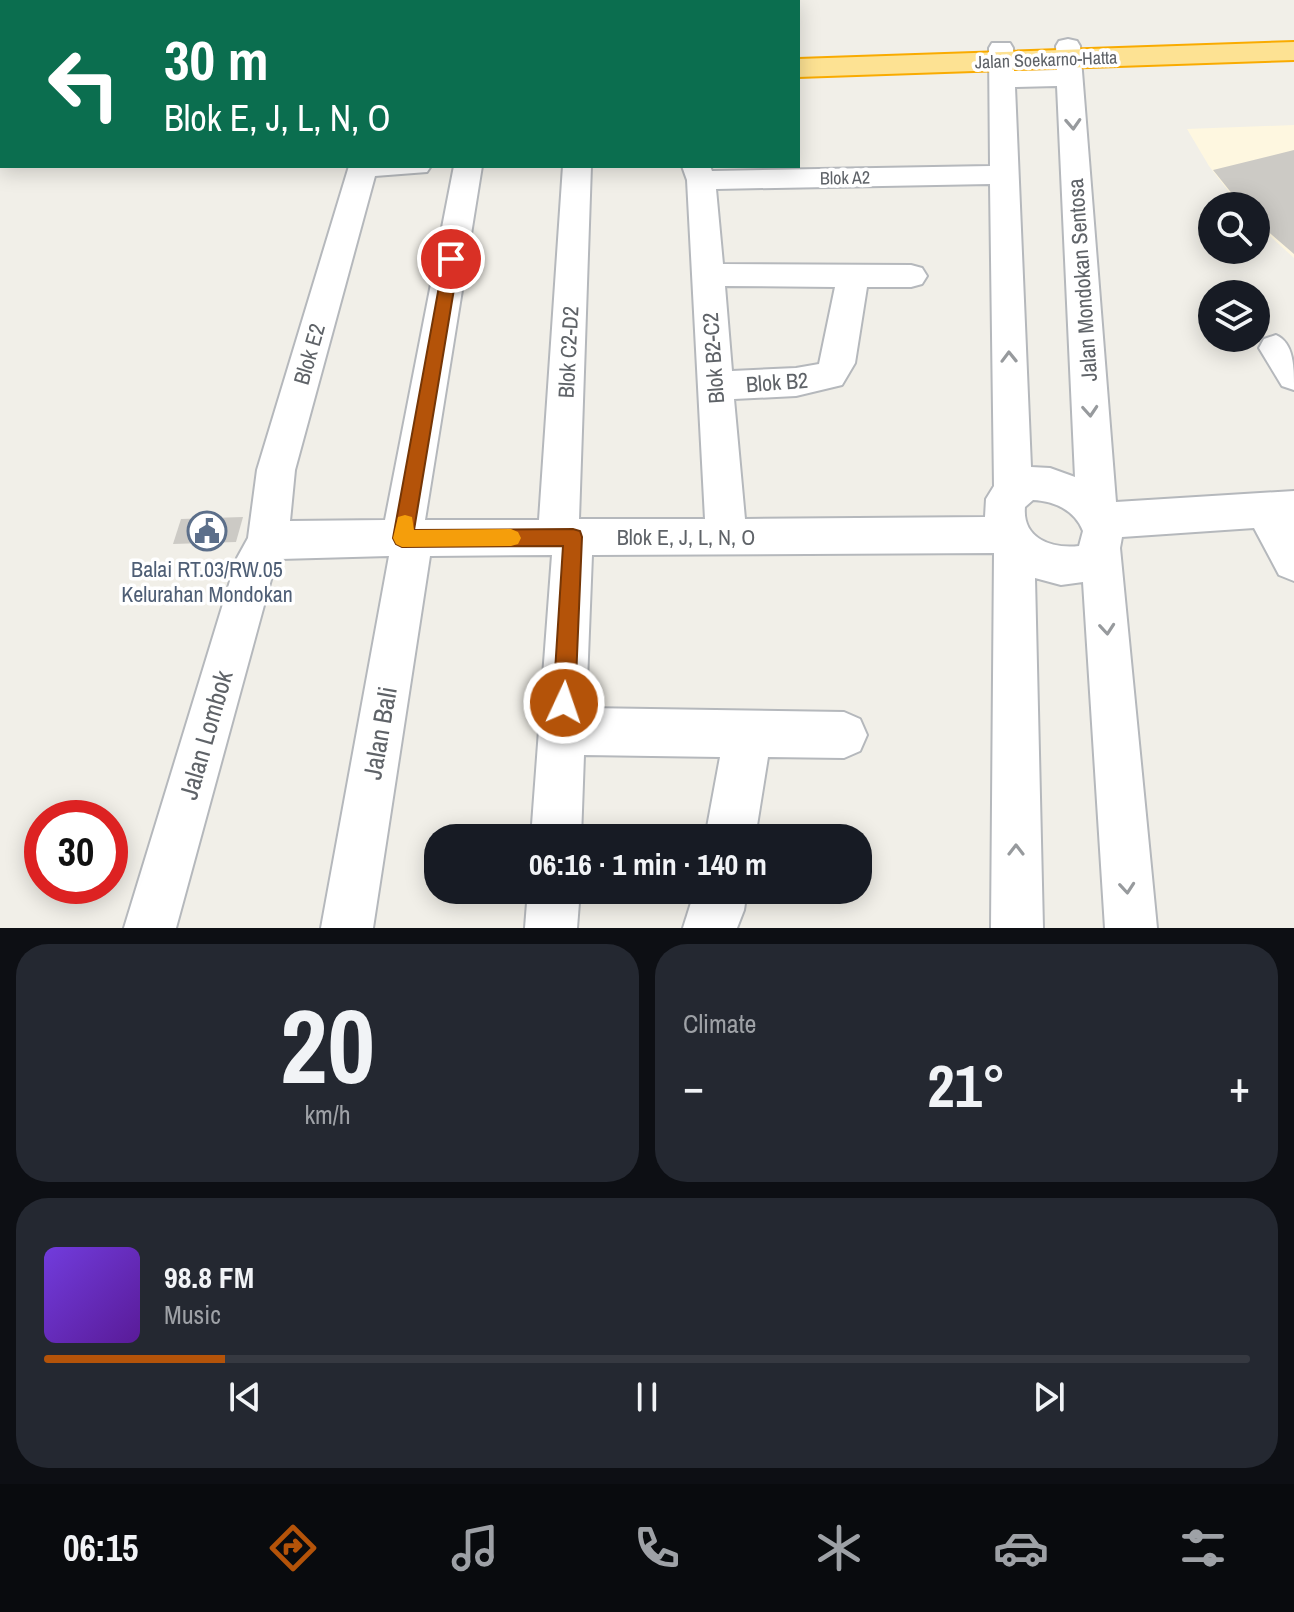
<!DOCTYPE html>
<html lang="en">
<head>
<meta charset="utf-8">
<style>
  body { margin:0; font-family:"Archivo Narrow",sans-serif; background:#242831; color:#f1f3f6; height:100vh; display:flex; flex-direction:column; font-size:30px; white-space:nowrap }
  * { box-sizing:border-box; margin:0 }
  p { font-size:26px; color:#9ea1a6 }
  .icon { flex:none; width:44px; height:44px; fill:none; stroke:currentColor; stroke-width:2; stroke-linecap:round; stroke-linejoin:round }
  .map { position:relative; height:928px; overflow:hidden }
  .sheet { display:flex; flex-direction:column; gap:16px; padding:16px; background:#0d0f14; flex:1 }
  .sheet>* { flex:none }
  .hud { position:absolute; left:0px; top:0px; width:800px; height:168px; box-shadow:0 4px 20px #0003; background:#0b6e4f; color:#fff; overflow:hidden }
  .fabs { position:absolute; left:1198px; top:192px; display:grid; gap:16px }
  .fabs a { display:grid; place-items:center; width:72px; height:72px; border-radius:50%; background:#171b24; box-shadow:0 4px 20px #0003; font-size:40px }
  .speed { position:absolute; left:24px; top:800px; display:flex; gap:16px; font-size:40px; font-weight:700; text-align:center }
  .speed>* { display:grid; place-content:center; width:104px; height:104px; border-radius:50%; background:#171b24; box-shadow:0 4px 20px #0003; line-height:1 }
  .speed .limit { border:12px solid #d22; background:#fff; color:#111 }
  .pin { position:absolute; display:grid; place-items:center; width:68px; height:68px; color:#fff; margin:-34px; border:4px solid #fff; border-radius:50%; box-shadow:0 2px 8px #0007 }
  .me { position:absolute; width:88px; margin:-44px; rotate:3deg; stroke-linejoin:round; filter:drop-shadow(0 0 6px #0008) }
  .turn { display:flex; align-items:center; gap:28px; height:168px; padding:0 32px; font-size:36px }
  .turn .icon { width:104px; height:104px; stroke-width:2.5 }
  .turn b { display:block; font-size:56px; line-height:68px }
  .big { font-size:60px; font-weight:800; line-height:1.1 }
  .sheet .widget { flex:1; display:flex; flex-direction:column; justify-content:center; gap:12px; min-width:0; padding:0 28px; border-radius:32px; background:#242831 }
  .sheet .dial { align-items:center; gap:0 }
  .dial b { font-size:104px; line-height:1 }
  .song { display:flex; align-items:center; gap:24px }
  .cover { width:96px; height:96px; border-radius:12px; background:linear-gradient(135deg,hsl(260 70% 55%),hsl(270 70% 35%)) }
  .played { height:8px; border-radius:4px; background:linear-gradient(90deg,#b45309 15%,#363941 15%) }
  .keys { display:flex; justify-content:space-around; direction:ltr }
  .heat { display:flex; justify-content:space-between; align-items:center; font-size:44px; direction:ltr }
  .sheet .tiles { flex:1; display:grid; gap:16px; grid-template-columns:1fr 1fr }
  .widget:last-child { grid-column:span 2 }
  .trip { position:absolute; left:424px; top:824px; width:448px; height:80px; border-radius:32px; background:#171b24; box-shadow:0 4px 20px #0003; font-weight:800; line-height:80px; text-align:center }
  .dock { display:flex; height:128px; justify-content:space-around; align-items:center; background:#090b0e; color:#9ea1a6 }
  .dock .icon { width:56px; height:56px }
  .dock .on { color:#b45309 }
  .dock b { font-size:36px; color:#f1f3f6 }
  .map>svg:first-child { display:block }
  .commercial { fill:#fef7e0 }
  .building { fill:#cccac5 }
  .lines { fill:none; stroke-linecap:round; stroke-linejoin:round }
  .street-casing { stroke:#b5b8bc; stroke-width:4 }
  .highway-casing { stroke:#f9ab00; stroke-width:4 }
  .street { fill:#fff; fill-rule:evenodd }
  .highway { fill:#fde293; fill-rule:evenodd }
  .oneway { stroke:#979a9d }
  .route { fill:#b45309; stroke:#753606; stroke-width:2 }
  .slow { fill:#f59e0b }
  .labels { text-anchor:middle; stroke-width:7; stroke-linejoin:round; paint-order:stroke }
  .far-street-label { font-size:18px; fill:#5f6368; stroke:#fff }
  .street-label { font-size:22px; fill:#5f6368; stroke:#fff }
  .service-label { font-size:22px; fill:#4e5e75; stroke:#fff }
  .near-street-label { font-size:26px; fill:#5f6368; stroke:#fff }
</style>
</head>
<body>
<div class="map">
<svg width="1294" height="928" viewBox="0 0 1294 928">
  <rect width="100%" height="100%" fill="#f1efe8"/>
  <path class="commercial" d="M 1294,125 L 1294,258 L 1256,223 L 1256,206 L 1240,206 L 1209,166 L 1187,129 Z"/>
  <g class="building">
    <path d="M 1294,150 L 1294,254 L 1256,221 L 1256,206 L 1242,206 L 1213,170 Z"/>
    <path d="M 243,517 L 236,542 L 173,544 L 181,519 Z"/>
  </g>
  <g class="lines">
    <g class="street-casing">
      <g id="street">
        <rect x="401" y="0" width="24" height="2"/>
        <path d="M 1068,39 L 1077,41 L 1080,46 L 1116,502 L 1294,491 L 1294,581 L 1279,575 L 1254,528 L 1122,537 L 1120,548 L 1157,928 L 1105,928 L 1083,582 L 1061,585 L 1035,578 L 1043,928 L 991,928 L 994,553 L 592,555 L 586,708 L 844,712 L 860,719 L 867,735 L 860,751 L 844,758 L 768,757 L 755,838 L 705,838 L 720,757 L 584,755 L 581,838 L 531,838 L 552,555 L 430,556 L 373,928 L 321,928 L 389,556 L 280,559 L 275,565 L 176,928 L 124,928 L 237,558 L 248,538 L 257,470 L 349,166 L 431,166 L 427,172 L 375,176 L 295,470 L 290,521 L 385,520 L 454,166 L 482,166 L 425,520 L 539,520 L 563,166 L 591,166 L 579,519 L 705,519 L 687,180 L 682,166 L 710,166 L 712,171 L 990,166 L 989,48 L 992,43 L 1010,43 L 1013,48 L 1014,71 L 1057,70 L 1056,46 L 1059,41 ZM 1057,86 L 1075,477 L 1050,468 L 1031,467 L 1015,87 ZM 990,184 L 994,486 L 986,499 L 985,517 L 745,519 L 734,399 L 796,396 L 842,385 L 855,363 L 867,287 L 911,287 L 922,284 L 927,276 L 922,268 L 911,265 L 723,264 L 716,189 ZM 725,286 L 835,287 L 819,364 L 796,368 L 732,371 ZM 1033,500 C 1054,501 1075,510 1083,531 L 1079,546 C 1052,549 1022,539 1025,507 Z"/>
        <path d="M 1276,335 C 1294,343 1294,367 1294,390 L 1282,386 L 1259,348 L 1264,339 Z"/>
        <path d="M 528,890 L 580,890 L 577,928 L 525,928 Z"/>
        <path d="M 695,890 L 747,890 L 744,910 L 737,928 L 683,928 Z"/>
      </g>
    </g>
    <g class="highway-casing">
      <g id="highway">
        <path d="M 1294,42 L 1294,60 L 798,77 L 798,59 Z"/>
        <rect x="0" y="69" width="2" height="18"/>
      </g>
    </g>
    <use href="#street" class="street"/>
    <use href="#highway" class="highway"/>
  </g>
  <defs><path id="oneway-chevron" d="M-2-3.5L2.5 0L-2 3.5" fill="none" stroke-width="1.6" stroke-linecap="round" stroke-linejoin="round" transform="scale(2)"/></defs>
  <g class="oneway">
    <use href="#oneway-chevron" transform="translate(1073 124) rotate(87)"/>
    <use href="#oneway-chevron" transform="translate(1009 357) rotate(-91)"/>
    <use href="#oneway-chevron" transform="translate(1090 411) rotate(86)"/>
    <use href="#oneway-chevron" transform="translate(1107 629) rotate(85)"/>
    <use href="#oneway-chevron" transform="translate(1016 850) rotate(-90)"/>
    <use href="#oneway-chevron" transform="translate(1127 888) rotate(85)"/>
  </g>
  <path class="route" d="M 451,254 L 459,259 L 414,530 L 573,529 L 580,531 L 582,537 L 575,703 L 572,711 L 564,714 L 556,711 L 553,703 L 563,546 L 402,547 L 396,544 L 393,538 L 444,259 Z"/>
  <path class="slow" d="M 405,515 L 412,517 L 414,530 L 511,529 L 518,532 L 521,538 L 518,544 L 511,546 L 402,547 L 396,544 L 393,538 L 398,517 Z"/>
  <defs>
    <g id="civic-ring" transform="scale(2)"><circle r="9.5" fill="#fff" stroke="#5c6f8a" stroke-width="1.5"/><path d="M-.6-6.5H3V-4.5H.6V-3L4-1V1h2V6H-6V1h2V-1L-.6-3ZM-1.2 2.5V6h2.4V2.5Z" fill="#5c6f8a"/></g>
  </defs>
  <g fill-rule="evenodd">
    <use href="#civic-ring" x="207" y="531"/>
  </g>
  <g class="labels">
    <g class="far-street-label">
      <text transform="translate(1046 60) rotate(-2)" y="6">Jalan Soekarno-Hatta</text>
      <text transform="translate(845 178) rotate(-1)" y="6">Blok A2</text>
    </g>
    <g class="street-label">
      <text transform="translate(1082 280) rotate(-94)" y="8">Jalan Mondokan Sentosa</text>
      <text transform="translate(568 352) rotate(-87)" y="8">Blok C2-D2</text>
      <text transform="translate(309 354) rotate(-74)" y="8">Blok E2</text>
      <text transform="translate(713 358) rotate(-94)" y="8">Blok B2-C2</text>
      <text transform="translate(777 382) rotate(-4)" y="8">Blok B2</text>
      <text x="686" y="545">Blok E, J, L, N, O</text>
    </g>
    <g class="service-label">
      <text x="207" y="577">Balai RT.03/RW.05<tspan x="207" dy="25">Kelurahan Mondokan</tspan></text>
    </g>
    <g class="near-street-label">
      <text transform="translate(380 733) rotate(-80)" y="9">Jalan Bali</text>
      <text transform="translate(206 735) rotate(-74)" y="9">Jalan Lombok</text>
    </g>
  </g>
</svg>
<div class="fabs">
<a><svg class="icon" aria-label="search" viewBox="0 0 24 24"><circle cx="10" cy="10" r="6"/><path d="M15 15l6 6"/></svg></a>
<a><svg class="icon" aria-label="layers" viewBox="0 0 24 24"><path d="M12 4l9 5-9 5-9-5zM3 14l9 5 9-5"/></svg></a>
</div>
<div class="speed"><div class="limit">30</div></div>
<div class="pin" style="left:451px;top:259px;background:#d93025"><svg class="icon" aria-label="arrive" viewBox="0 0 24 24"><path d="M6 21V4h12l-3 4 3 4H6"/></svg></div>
<svg class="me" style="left:564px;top:703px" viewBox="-20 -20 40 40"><circle r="17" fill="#b45309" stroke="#fff" stroke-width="3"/><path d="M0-11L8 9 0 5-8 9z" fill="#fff"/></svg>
<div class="trip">06:16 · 1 min · 140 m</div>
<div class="hud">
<div class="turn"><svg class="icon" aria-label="left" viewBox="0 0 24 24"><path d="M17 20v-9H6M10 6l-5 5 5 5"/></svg><div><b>30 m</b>Blok E, J, L, N, O</div></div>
</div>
</div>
<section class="sheet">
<div class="tiles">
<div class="widget dial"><b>20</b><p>km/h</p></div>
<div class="widget"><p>Climate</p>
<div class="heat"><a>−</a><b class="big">21°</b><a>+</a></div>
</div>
<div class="widget">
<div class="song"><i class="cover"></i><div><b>98.8 FM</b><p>Music</p></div></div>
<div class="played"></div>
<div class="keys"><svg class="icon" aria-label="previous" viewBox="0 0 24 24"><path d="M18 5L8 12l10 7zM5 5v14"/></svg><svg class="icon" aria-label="pause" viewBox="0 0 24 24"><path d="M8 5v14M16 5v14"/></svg><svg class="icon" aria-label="next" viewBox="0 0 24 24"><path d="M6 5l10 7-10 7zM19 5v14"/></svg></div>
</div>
</div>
</section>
<nav class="dock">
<b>06:15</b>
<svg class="icon on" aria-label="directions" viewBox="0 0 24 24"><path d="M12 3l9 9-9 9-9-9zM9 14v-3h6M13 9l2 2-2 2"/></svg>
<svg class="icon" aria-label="music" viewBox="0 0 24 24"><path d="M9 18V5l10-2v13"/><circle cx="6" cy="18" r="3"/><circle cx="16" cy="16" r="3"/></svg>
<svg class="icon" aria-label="phone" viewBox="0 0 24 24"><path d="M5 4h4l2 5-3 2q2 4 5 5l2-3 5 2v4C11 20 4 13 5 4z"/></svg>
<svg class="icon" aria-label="climate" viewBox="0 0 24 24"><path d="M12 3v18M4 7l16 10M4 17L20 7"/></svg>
<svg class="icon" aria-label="car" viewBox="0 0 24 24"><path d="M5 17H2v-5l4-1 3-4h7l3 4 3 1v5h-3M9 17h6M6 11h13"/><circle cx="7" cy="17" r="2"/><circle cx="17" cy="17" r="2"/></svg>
<svg class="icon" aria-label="filters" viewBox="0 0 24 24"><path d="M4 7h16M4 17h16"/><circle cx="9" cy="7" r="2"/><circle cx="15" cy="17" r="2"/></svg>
</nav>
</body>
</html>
